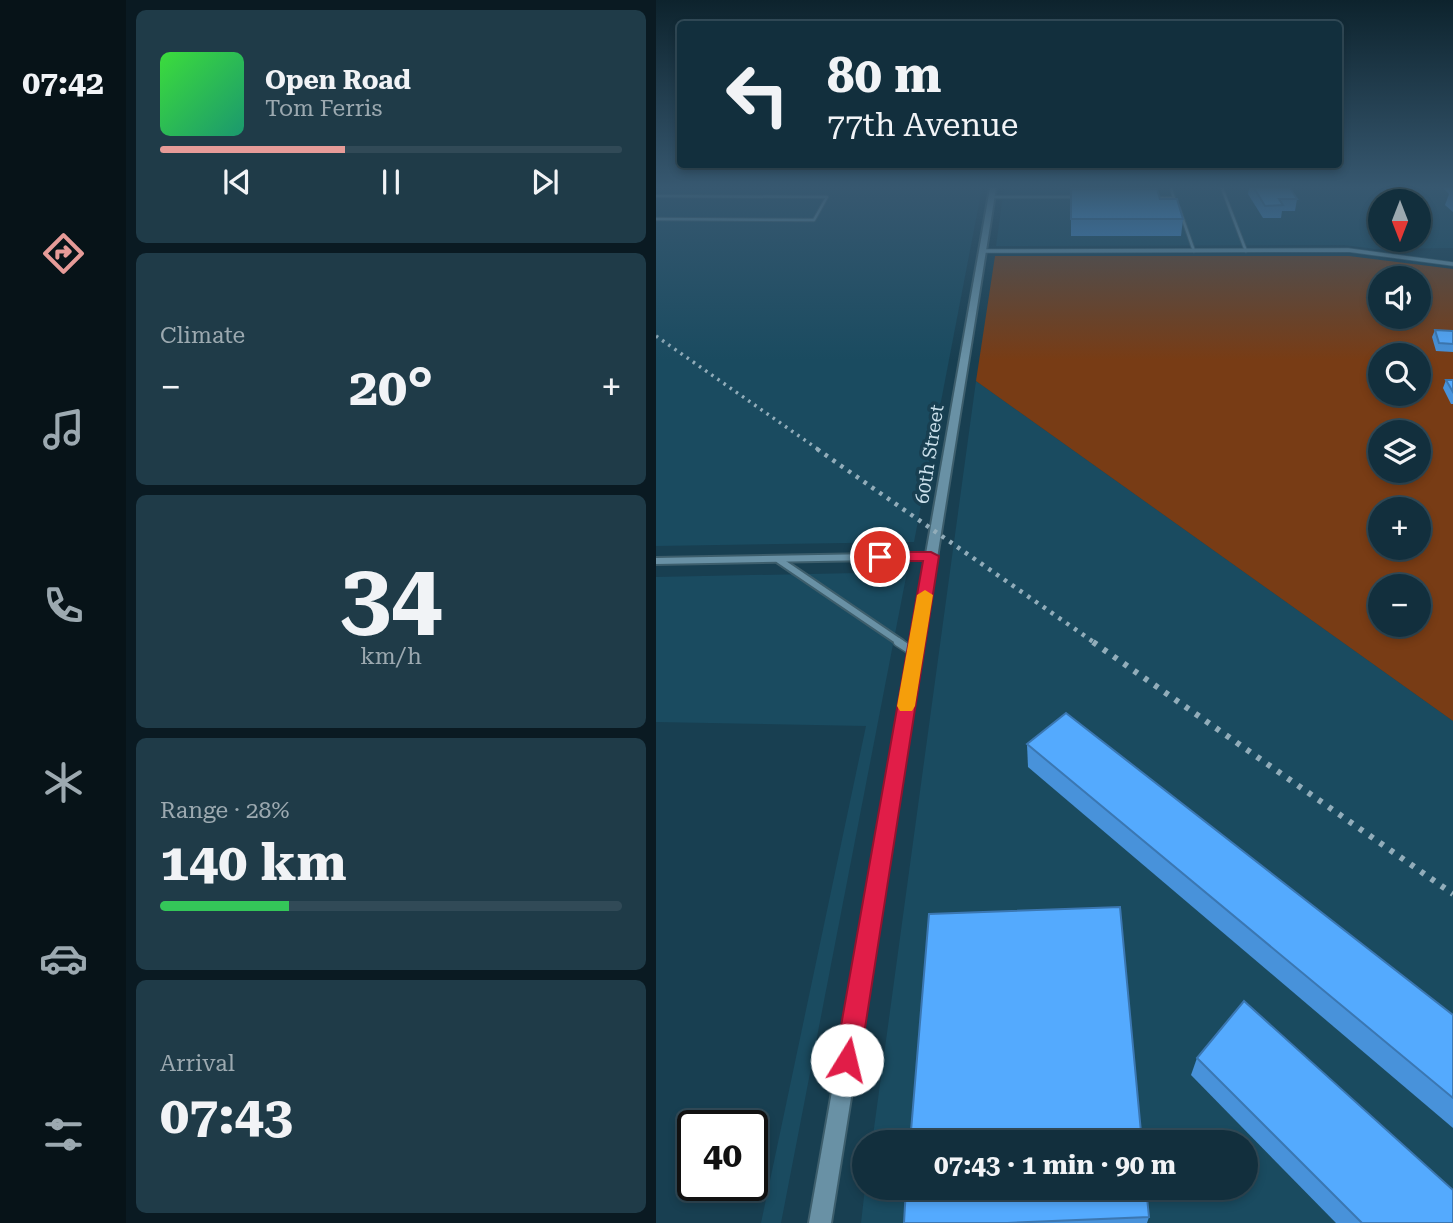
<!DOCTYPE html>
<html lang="en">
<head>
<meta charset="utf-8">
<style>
  body { margin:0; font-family:"Roboto Serif",serif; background:#1f3b48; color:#f1f3f6; height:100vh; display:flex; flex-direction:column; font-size:26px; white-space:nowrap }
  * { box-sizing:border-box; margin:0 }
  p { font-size:23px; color:#9ca9b0 }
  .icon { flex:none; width:38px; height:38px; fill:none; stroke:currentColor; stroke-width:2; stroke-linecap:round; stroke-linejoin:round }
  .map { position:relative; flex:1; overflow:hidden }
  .side { display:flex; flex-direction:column; gap:10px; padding:10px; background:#0a1a22; width:530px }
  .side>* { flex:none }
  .guide { position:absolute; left:21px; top:21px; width:665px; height:147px; border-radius:7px; box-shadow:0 4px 10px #0003,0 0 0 2px #314a57; background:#122f3d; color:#f1f3f6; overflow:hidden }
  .needle { width:46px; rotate:180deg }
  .tools { position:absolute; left:712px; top:189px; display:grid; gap:14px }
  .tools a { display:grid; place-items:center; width:63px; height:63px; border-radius:50%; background:#122f3d; box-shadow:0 4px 10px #0003,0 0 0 2px #314a57; font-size:35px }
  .speed { position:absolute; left:21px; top:1110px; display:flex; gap:14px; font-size:35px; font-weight:700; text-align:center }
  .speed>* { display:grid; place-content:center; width:91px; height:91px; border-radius:50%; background:#122f3d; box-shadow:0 4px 10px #0003,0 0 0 2px #314a57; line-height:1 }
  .speed .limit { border:4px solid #111; border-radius:10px; background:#fff; color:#111 }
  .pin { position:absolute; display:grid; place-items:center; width:60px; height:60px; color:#fff; margin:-30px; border:4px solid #fff; border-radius:50%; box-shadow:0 2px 7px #0007 }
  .me { position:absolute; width:77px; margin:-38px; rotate:9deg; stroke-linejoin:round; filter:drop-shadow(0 0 5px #0008) }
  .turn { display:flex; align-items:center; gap:24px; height:147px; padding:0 35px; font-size:32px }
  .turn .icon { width:91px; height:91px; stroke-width:2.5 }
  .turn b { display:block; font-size:49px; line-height:60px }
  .big { font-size:52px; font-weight:700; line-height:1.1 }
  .side .card { flex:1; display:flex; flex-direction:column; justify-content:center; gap:10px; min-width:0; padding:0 24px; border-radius:10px; background:#1f3b48 }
  .side .dial { align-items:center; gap:0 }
  .dial b { font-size:91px; line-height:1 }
  .song { display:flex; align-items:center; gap:21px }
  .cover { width:84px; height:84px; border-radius:10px; background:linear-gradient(135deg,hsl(120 70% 55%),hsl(160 70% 35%)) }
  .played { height:7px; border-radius:4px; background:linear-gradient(90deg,#e69b98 40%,#314a57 40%) }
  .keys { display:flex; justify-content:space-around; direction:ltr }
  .heat { display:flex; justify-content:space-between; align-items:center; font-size:38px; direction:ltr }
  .charge { height:10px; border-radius:5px; background:linear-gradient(90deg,#34c759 28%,#314a57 0) }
  .trip { position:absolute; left:196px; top:1130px; width:406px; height:70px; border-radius:35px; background:#122f3d; box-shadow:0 4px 10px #0003,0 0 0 2px #314a57; font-weight:700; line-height:70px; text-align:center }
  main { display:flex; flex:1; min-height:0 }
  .tabs { display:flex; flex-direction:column; width:126px; justify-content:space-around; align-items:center; background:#071318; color:#9ca9b0 }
  .tabs .icon { width:49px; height:49px }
  .tabs .current { color:#e69b98 }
  .tabs b { font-size:32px; color:#f1f3f6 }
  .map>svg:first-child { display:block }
  .built { fill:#1a4b60; fill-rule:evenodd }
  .green { fill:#783c15; fill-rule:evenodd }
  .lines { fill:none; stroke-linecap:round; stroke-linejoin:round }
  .service-casing { stroke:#3d5e6c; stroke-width:4.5 }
  .minor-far2-casing { stroke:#3d5e6c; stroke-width:5 }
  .minor-far1-casing { stroke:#3d5e6c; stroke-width:10 }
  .minor-casing { stroke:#3d5e6c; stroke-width:11 }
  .tertiary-casing { stroke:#3d5e6c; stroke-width:4 }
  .service { stroke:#6991a5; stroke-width:2.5 }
  .minor-far2 { stroke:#6991a5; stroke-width:3.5 }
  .minor-far1 { stroke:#6991a5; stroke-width:6 }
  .minor { stroke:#6991a5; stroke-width:8 }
  .tertiary { fill:#6991a5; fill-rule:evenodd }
  .rail-far2 { stroke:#92adba; stroke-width:3.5; stroke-dasharray:2.5 5; stroke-linecap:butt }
  .rail-far1 { stroke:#92adba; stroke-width:4.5; stroke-dasharray:3.5 6; stroke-linecap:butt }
  .rail { stroke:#92adba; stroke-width:6; stroke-dasharray:4.5 8; stroke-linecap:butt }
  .wall { fill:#4892da }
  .building { fill:#54aafe; stroke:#3b77b2; stroke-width:2 }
  .route { fill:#e11d48; stroke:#92132f; stroke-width:2 }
  .slow { fill:#f59e0b }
  .labels { text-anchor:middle; stroke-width:7; stroke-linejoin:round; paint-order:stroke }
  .street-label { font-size:19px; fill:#cadfea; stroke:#183f51 }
</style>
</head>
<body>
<main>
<nav class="tabs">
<b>07:42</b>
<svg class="icon current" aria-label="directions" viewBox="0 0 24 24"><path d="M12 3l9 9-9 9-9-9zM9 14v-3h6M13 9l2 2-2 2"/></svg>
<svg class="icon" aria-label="music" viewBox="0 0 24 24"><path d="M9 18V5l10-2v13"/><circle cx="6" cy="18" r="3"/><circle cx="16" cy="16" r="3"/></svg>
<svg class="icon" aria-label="phone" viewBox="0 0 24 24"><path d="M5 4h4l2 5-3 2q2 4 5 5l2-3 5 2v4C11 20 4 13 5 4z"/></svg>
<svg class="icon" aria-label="climate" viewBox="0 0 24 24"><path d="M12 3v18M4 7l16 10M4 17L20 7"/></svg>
<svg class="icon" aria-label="car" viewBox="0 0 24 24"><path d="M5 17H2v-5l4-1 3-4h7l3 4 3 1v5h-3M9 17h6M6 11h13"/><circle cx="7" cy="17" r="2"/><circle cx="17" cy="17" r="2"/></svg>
<svg class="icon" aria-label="filters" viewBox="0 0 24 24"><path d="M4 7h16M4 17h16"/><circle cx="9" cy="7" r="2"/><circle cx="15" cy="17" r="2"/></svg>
</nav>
<section class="side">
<div class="card">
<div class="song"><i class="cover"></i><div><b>Open Road</b><p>Tom Ferris</p></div></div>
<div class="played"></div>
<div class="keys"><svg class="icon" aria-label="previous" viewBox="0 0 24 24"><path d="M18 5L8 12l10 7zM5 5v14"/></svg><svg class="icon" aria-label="pause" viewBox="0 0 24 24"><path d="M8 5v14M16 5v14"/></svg><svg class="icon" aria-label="next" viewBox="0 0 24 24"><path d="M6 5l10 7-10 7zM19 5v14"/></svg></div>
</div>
<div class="card"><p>Climate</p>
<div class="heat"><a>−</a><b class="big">20°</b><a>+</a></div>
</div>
<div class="card dial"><b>34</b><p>km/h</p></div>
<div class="card"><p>Range · 28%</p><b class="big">140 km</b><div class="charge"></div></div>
<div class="card"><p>Arrival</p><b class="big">07:43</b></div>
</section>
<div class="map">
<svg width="797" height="1223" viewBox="0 0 797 1223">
  <rect width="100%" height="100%" fill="#183f51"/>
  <g class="built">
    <path d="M 0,188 L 326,188 L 258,542 L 0,546 Z"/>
    <path d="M 348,188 L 797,188 L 797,248 L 719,249 L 688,245 L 340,246 ZM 724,201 L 763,201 L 763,240 L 724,240 Z"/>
    <path d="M 320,381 L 797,721 L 797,1223 L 205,1223 L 209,1188 L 590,1188 L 590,1143 L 216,1143 Z"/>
    <path d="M 251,572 L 125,1223 L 105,1223 L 210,726 L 0,722 L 0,577 Z"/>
  </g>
  <path class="green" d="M 339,256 L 693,256 L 797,269 L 797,721 L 320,381 ZM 724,278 L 763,278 L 763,317 L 724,317 ZM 724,355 L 763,355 L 763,394 L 724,394 ZM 724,432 L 763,432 L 763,471 L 724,471 ZM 724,509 L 763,509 L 763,548 L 724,548 ZM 724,586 L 763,586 L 763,625 L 724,625 Z"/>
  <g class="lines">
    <g class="service-casing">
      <g id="service">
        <path d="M 515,188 L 518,199"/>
        <path d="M 566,188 L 590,251"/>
        <path d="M 0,196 L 171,197 L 158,220 L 0,219"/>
        <path d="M 336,197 L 420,197"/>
        <path d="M 496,198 L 518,198"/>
        <path d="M 523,208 L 538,251"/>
      </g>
    </g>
    <g class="minor-far2-casing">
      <path id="minor-far2" d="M 327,251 L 692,250 L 797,264"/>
    </g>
    <g class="minor-far1-casing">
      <g id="minor-far1">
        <path d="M 123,560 L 245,643"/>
        <path d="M 0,561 L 275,556"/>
      </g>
    </g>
    <g class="minor-casing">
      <path id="minor" d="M 242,642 L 259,653"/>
    </g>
    <g class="tertiary-casing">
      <path id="tertiary" d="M 334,188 L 340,188 L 175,1223 L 153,1223 Z"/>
    </g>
    <use href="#service" class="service"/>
    <use href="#minor-far2" class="minor-far2"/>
    <use href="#minor-far1" class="minor-far1"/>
    <use href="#minor" class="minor"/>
    <use href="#tertiary" class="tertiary"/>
    <path class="rail-far2" d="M 0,336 L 163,450"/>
    <path class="rail-far1" d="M 161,449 L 439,643"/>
    <path class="rail" d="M 437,642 L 797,894"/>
  </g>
  <g class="wall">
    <path d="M 593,188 L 634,188 L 641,199 L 639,211 L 626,211 L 625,218 L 607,218 L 592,194 Z"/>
    <path d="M 787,188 L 797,188 L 797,212 L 789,205 L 793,194 Z"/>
    <path d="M 415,189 L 504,199 L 527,219 L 525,236 L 415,236 Z"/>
    <path d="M 779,330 L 797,331 L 797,352 L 780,351 L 776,337 Z"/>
    <path d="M 790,380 L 797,380 L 797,404 L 795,404 L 787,388 Z"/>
    <path d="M 371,744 L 797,1015 L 797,1128 L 372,767 Z"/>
    <path d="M 541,1058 L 797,1223 L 680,1223 L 535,1075 Z"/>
    <path d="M 493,1217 L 491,1223 L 248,1223 Z"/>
  </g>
  <g class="building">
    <path d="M 598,188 L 634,188 L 641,199 L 623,199 L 627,205 L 609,206 Z"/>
    <path d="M 415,189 L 501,189 L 504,199 L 521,199 L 527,219 L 415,219 Z"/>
    <path d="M 779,330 L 797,331 L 797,344 L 783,343 Z"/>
    <path d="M 790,380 L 797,380 L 797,392 Z"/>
    <path d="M 410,713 L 797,1015 L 797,1098 L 371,744 Z"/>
    <path d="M 464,907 L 486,1143 L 254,1143 L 273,914 Z"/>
    <path d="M 588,1001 L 797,1190 L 797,1223 L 706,1223 L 541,1058 Z"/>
    <path d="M 250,1188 L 490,1188 L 493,1217 L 351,1223 L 248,1223 Z"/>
  </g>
  <linearGradient id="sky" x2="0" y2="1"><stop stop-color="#0d232d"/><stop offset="0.52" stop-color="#375870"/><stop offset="1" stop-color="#375870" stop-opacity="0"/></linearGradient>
  <rect width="797" height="360" fill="url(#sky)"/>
  <path class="route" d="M 224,552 L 275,552 L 283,556 L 204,1060 L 200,1069 L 191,1073 L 183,1069 L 179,1060 L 267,561 L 219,561 L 217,557 Z"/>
  <path class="slow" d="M 269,590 L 277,595 L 259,706 L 256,711 L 244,711 L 241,706 L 261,595 Z"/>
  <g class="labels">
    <g class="street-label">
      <text transform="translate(273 454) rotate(-81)" y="7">60th Street</text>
    </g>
  </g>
</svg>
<div class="tools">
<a><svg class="needle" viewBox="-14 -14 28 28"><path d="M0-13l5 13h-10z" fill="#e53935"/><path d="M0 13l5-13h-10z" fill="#9ca9b0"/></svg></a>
<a><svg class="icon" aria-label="sound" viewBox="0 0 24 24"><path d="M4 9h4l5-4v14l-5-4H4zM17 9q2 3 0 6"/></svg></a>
<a><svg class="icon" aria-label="search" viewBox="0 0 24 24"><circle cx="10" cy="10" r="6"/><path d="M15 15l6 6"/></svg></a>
<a><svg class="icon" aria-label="layers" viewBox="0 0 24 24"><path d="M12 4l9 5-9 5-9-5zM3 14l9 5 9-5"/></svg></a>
<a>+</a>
<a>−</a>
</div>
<div class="speed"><div class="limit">40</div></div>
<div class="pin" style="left:224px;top:557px;background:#d93025"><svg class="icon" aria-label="arrive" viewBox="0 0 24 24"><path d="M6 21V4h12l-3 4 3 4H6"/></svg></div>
<svg class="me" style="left:191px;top:1060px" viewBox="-20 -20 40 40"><circle r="19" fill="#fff"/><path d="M0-13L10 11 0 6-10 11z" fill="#e11d48"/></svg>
<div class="trip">07:43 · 1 min · 90 m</div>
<div class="guide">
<div class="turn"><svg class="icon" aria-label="left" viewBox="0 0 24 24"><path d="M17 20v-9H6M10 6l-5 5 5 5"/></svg><div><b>80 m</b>77th Avenue</div></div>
</div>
</div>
</main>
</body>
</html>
